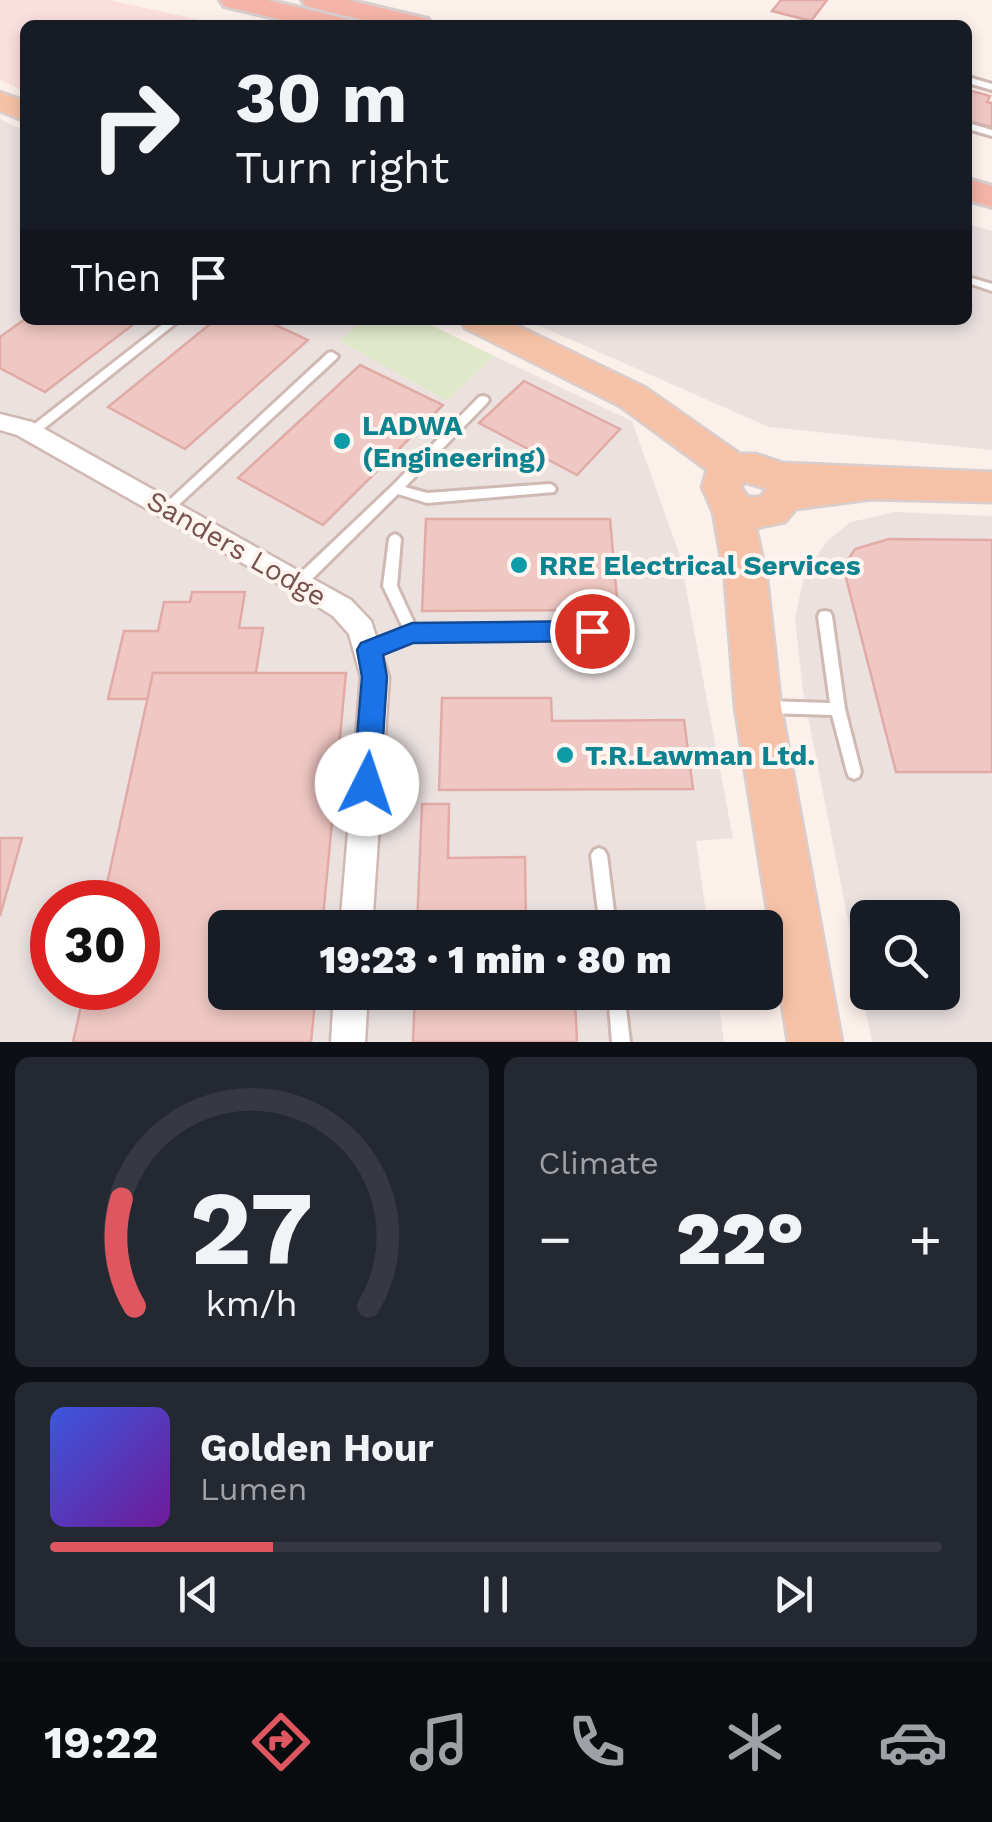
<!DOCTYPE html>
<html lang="en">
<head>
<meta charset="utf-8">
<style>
  body { margin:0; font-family:"Work Sans",sans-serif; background:#242831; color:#f1f3f6; height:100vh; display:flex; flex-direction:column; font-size:38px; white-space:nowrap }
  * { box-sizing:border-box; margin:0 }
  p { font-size:32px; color:#9ea1a6 }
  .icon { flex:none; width:55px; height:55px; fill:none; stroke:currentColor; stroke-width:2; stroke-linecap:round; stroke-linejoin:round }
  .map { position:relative; height:1042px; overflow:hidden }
  .details { display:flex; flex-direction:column; gap:15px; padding:15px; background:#0d0f14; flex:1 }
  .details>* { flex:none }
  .top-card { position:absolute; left:20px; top:20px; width:952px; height:305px; border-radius:15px; box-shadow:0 5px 15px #0003; background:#171b24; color:#f1f3f6; overflow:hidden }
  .buttons { position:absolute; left:850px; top:900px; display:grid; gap:20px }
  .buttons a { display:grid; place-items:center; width:110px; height:110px; border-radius:15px; background:#171b24; box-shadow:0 5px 15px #0003; font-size:50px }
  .speed { position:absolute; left:30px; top:880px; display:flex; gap:20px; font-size:50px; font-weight:700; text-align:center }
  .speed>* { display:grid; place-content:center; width:130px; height:130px; border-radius:50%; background:#171b24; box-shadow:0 5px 15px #0003; line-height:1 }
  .speed .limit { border:15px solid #d22; background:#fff; color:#111 }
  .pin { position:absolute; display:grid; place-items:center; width:85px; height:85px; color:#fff; margin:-42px; border:5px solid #fff; border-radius:50%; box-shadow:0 2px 10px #0007 }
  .me { position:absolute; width:110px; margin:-55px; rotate:4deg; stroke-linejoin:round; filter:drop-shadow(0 0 8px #0008) }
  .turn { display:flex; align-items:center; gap:35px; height:210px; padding:0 50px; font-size:45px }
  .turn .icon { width:130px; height:130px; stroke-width:2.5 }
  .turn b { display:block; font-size:70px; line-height:85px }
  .then { display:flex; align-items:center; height:95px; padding:0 50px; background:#0003; gap:20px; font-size:38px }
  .big { font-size:75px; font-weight:800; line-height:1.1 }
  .details .widget { flex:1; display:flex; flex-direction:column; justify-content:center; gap:15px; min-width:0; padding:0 35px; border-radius:15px; background:#242831 }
  .details .dial { align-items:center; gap:0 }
  .dial svg { height:260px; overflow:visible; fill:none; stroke:#363941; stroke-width:7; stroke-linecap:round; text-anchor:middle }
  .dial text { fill:#f1f3f6; stroke:none }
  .song { display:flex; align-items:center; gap:30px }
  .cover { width:120px; height:120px; border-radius:15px; background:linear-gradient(135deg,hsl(230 70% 55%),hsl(280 70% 35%)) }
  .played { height:10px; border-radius:5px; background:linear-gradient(90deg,#de5760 25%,#363941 25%) }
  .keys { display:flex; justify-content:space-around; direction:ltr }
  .heat { display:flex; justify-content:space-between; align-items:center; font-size:55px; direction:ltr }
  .details .tiles { flex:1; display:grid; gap:15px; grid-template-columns:1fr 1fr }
  .widget:last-child { grid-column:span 2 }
  .trip { position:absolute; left:208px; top:910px; width:575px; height:100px; border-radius:15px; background:#171b24; box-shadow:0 5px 15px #0003; font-weight:800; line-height:100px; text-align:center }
  .dock { display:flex; height:160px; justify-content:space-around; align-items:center; background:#090b0e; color:#9ea1a6 }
  .dock .icon { width:70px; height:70px }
  .dock .selected { color:#de5760 }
  .dock b { font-size:45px; color:#f1f3f6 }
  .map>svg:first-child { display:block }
  .commercial { fill:#fbdfdf }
  .industrial { fill:#ebe2e0; fill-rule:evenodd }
  .green { fill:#dfe9c9 }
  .building { fill:#f0c8c3; stroke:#e1aaa5; stroke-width:2.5 }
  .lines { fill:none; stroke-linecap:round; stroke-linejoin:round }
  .service-casing { stroke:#d0b8b3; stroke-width:6 }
  .minor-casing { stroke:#d0b8b3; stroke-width:5 }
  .primary-casing { stroke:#d9cecd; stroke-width:5 }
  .trunk-casing { stroke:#d9cecd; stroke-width:6 }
  .service { fill:#fff; fill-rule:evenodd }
  .minor { fill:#fff; fill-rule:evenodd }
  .primary { fill:#f6c2a7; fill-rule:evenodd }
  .trunk { fill:#f4b4a7; fill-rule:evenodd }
  .route { fill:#1a73e8; stroke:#114b97; stroke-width:2.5 }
  .culture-dot { fill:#0f9aa8; stroke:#fef5f1; stroke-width:4 }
  .labels { text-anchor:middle; stroke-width:8; stroke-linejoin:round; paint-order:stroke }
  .culture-label { font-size:28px; font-weight:bold; fill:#0d838f; stroke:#fef5f1; text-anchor:start }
  .street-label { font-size:28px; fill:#76514e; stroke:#fef5f1 }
</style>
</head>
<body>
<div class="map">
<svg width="992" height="1042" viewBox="0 0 992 1042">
  <rect width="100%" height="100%" fill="#fcf0eb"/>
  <path class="commercial" d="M 0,0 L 108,0 L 223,25 L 25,25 L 25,91 L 0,80 Z"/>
  <g class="industrial">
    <path d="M 0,119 L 25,131 L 25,320 L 364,320 L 341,341 L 447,401 L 494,356 L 632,421 L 680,556 L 733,838 L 696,841 L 708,927 L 225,928 L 225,992 L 717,993 L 724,1042 L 0,1042 ZM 52,902 L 138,902 L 138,988 L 52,988 Z"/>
    <path d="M 968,224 L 992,231 L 992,450 L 769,427 L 526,320 L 968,320 Z"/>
    <path d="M 895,512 L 992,516 L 992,1042 L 872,1042 L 803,691 L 795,619 L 804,575 L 827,541 L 851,522 ZM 868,918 L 942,918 L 942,992 L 868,992 Z"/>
  </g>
  <path class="green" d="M 364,320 L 421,320 L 494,356 L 447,401 L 340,341 Z"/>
  <g class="building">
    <path d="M 781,0 L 827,0 L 811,21 L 772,11 Z"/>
    <path d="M 968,90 L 990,96 L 987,102 L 992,103 L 992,127 L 976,123 L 974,128 L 968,126 Z"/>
    <path d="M 25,319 L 25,320 L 139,320 L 45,392 L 0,368 L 0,337 Z"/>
    <path d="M 215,320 L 265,320 L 308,340 L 185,449 L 108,407 Z"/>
    <path d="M 360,365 L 443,405 L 323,525 L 238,478 Z"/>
    <path d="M 524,381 L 620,429 L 577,475 L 479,423 Z"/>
    <path d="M 426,519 L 610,519 L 618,610 L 422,611 Z"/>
    <path d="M 889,539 L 992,540 L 992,772 L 896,772 L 845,574 L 846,563 L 855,549 Z"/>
    <path d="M 192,592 L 245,592 L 239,628 L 263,628 L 256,673 L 153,673 L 148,699 L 108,699 L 124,631 L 158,631 L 164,602 L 190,602 Z"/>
    <path d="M 153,673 L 346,673 L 322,928 L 225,928 L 225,992 L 316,992 L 311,1042 L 73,1042 L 85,988 L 138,988 L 138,902 L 103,902 Z"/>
    <path d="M 442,698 L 551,698 L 552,721 L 684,720 L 693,789 L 439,790 Z"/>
    <path d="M 422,804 L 449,804 L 448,858 L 525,857 L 526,928 L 417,928 Z"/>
    <path d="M 0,838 L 22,838 L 0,916 Z"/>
    <path d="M 415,992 L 528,992 L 528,1000 L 575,1000 L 577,1042 L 413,1042 Z"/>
  </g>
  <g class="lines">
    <g class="service-casing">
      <g id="service">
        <path d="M 968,77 L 992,84 L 992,90 L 968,83 Z"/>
        <path d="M 968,123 L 992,130 L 992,136 L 968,129 Z"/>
        <path d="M 968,277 L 992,284 L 992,291 L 968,283 Z"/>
        <path d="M 168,320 L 180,320 L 36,435 L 28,435 L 26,432 L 28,429 Z"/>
        <path d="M 332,352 L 338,356 L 336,359 L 172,511 L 164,511 L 162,508 L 164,505 L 328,353 Z"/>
        <path d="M 483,396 L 487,397 L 489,400 L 487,403 L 405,487 L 427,493 L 550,484 L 554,486 L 556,489 L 554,492 L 427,503 L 398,494 L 304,587 L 294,587 L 292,583 L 294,579 L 392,486 L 479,397 Z"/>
        <path d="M 395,534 L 399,536 L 401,539 L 397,586 L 416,627 L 592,625 L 597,627 L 599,631 L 597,635 L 592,637 L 413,639 L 369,656 L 364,654 L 362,650 L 364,646 L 404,630 L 383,586 L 389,539 L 391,536 Z"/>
        <path d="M 825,611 L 830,612 L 832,616 L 845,709 L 861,772 L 859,777 L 854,779 L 849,777 L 847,772 L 832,715 L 766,713 L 761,711 L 759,707 L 761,703 L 766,701 L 830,703 L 818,616 L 820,612 Z"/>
        <path d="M 599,848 L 604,850 L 607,855 L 616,928 L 600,928 L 591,855 L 594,850 Z"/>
        <path d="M 608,992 L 624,992 L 630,1042 L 612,1042 Z"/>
      </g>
    </g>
    <g class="minor-casing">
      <g id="minor">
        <path d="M 0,414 L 32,422 L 322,584 L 351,600 L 371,621 L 389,677 L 372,928 L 340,928 L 361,677 L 349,634 L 333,616 L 304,598 L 17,435 L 0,430 Z"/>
        <path d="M 334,992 L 368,992 L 365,1042 L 331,1042 Z"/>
      </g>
    </g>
    <g class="primary-casing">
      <g id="primary">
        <path d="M 0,92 L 25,101 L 25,121 L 0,111 Z"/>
        <path d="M 460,320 L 506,320 L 646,388 L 740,454 L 756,454 L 783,463 L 992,472 L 992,502 L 872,499 L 796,509 L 785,522 L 756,528 L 767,580 L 781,707 L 842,1042 L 788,1042 L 735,707 L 725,580 L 713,512 L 702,487 L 707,470 L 620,406 L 465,328 ZM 745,482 L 767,489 L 760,497 L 748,497 L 741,487 Z"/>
      </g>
    </g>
    <g class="trunk-casing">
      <g id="trunk">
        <path d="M 220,0 L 267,0 L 347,19 L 351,25 L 303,25 L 224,6 Z"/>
        <path d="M 302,0 L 348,0 L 428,19 L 432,25 L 384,25 L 306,6 Z"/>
        <path d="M 968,179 L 992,186 L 992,207 L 968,200 Z"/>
      </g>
    </g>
    <use href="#service" class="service"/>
    <use href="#minor" class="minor"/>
    <use href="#primary" class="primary"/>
    <use href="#trunk" class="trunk"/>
  </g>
  <path class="route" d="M 592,621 L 601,624 L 604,631 L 601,638 L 592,641 L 413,643 L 383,655 L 387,677 L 380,784 L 376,793 L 367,797 L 357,793 L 353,784 L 362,677 L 357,650 L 361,643 L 412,623 Z"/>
  <g class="culture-dot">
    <circle cx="342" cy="441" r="10"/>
    <circle cx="519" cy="565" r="10"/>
    <circle cx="565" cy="755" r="10"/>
  </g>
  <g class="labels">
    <g class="culture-label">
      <text x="362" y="435">LADWA<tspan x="362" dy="32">(Engineering)</tspan></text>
      <text x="539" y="575">RRE Electrical Services</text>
      <text x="585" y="765">T.R.Lawman Ltd.</text>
    </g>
    <g class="street-label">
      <text transform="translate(237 548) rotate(30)" y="10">Sanders Lodge</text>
    </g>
  </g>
</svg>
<div class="buttons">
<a><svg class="icon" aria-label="search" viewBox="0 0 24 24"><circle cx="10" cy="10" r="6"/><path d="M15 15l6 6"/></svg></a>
</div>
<div class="speed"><div class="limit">30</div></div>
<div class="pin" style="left:592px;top:631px;background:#d93025"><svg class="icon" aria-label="arrive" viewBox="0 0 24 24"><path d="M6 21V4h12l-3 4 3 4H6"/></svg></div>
<svg class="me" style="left:367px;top:784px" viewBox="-20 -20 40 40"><circle r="19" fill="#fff"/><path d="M0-13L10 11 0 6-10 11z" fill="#1a73e8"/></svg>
<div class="trip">19:23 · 1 min · 80 m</div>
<div class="top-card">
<div class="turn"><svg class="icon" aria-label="right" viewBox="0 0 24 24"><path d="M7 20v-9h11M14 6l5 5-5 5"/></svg><div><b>30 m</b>Turn right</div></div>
<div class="then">Then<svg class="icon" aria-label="arrive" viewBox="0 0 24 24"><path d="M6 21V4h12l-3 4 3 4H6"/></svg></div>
</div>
</div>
<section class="details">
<div class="tiles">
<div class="widget dial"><svg viewBox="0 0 100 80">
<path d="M14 69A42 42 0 1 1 86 69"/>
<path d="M14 69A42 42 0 0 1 10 36" stroke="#de5760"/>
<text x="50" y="56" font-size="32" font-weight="700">27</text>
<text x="50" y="72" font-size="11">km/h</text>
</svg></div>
<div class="widget"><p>Climate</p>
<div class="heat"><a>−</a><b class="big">22°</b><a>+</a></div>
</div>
<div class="widget">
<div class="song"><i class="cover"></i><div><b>Golden Hour</b><p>Lumen</p></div></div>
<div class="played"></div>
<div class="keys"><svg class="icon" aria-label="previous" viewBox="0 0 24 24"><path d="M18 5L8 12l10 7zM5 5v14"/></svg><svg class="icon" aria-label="pause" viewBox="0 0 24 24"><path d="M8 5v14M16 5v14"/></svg><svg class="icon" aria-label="next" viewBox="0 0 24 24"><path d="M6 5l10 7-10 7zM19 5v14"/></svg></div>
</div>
</div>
</section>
<nav class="dock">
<b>19:22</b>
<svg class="icon selected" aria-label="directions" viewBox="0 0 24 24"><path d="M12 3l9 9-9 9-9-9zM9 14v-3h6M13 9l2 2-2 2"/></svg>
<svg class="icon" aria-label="music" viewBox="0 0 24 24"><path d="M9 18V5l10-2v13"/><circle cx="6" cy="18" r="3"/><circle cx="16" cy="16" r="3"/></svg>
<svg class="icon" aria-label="phone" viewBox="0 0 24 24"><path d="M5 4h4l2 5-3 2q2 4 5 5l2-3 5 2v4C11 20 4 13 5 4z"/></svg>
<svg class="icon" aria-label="climate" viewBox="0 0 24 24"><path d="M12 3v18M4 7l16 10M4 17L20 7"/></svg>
<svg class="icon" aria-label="car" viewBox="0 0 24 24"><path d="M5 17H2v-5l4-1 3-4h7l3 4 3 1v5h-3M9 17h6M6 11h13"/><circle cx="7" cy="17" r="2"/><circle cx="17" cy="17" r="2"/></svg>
</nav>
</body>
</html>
